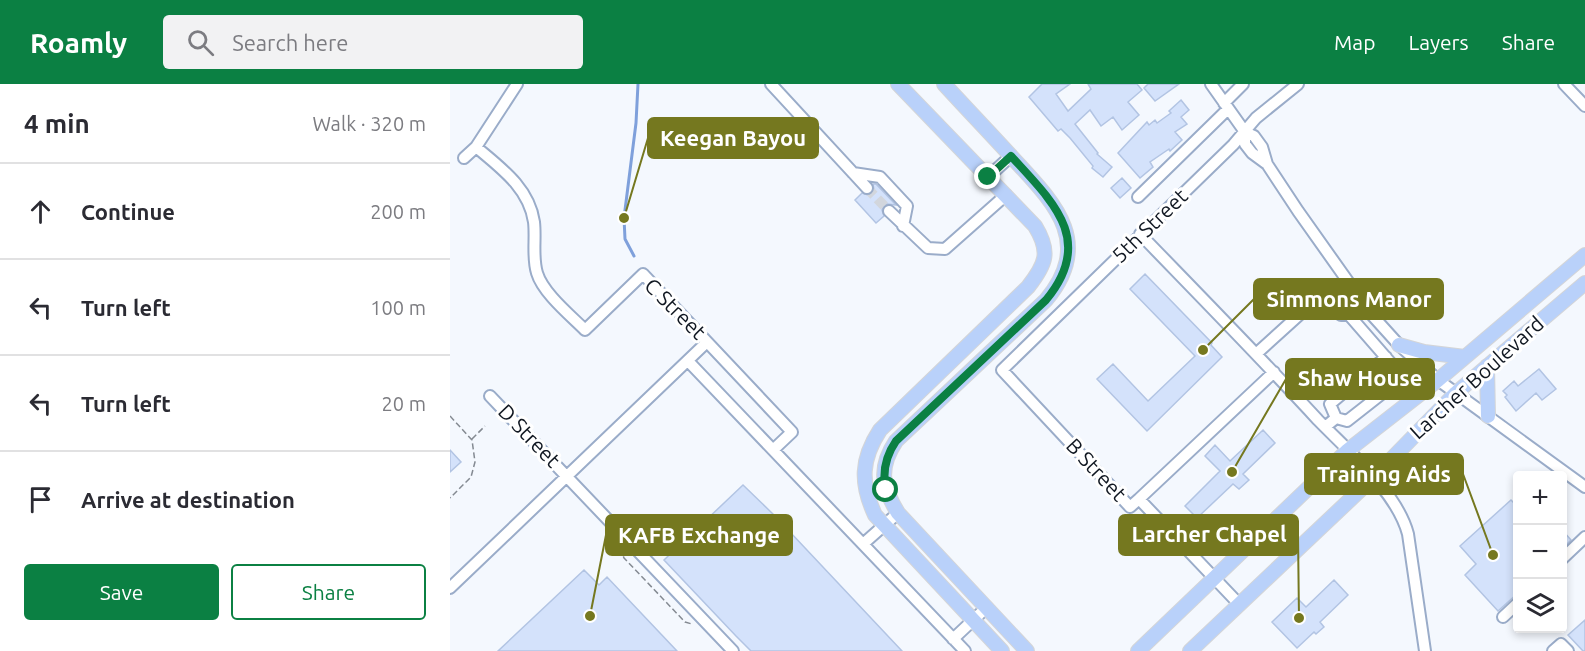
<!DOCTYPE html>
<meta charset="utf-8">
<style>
:root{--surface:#fff;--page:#f2f2f3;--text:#2b2b33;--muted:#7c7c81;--line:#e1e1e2;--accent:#0b8043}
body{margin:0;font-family:Ubuntu,sans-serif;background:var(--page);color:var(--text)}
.controls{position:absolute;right:18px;bottom:18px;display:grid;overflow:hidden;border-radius:6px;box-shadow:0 3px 9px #0003}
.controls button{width:54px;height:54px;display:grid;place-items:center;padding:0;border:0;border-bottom:2px solid var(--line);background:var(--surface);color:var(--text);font:30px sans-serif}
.stop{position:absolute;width:18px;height:18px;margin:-14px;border:4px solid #0b8043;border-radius:50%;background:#fff}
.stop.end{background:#0b8043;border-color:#fff;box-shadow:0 2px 6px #0008}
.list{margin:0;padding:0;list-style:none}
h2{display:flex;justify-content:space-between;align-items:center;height:78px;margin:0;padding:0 24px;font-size:26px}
h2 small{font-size:20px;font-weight:400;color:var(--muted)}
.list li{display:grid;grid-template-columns:39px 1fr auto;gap:18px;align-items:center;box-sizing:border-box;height:96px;padding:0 24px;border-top:2px solid var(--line)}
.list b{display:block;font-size:22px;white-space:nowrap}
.list em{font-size:20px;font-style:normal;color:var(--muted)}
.actions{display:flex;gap:12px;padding:18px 24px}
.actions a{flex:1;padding:14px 0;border:2px solid var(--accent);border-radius:6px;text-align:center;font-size:21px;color:var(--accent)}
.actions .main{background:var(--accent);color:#fff}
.icon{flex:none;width:33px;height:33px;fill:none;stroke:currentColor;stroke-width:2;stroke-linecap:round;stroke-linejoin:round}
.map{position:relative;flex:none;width:1135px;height:567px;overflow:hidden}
header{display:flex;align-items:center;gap:36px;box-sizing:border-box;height:84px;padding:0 30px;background:var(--accent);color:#fff}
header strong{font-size:28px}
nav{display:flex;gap:33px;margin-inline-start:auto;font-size:21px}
.search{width:420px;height:54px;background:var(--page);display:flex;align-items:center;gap:15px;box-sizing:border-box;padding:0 21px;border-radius:6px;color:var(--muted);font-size:22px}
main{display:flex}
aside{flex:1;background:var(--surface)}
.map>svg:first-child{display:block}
</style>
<header>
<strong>Roamly</strong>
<div class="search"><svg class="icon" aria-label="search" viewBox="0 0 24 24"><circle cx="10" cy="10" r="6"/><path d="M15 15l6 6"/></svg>Search here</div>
<nav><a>Map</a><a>Layers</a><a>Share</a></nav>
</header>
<main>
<aside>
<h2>4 min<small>Walk · 320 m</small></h2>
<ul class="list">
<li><svg class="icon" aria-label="ahead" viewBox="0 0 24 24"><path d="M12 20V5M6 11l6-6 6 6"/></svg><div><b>Continue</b></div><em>200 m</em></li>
<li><svg class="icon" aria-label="left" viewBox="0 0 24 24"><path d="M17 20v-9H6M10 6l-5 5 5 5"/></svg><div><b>Turn left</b></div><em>100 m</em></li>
<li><svg class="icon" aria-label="left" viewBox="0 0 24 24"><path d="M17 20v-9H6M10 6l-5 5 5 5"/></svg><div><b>Turn left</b></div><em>20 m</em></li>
<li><svg class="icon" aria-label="arrive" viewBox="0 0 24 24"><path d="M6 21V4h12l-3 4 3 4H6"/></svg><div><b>Arrive at destination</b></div></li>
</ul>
<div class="actions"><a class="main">Save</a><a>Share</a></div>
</aside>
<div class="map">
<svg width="1135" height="567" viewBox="0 0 1135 567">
<rect width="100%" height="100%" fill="#f4f8fe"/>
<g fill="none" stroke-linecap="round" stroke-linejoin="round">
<path stroke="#7fa0db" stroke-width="3" d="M184,172L175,155L174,134L186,39L188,0"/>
</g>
<path fill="#d4e2fb" stroke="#b2c4e3" stroke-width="1.5" d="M592,0H620L606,10L618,27L641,5L638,0H687L692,6L678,18L689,31L672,46L663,33L651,42L640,26L625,40L648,69L647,70L662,83L653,93L642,84L643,82L620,54L611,45L608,47L579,13Z
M698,0H729L705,17L694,4Z
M731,16L739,26L731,33L737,40L725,48L732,56L720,67L719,65L700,78L703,83L690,94L668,69L697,38L699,41L705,36L707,39L721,29L719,27Z
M672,94L681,104L670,114L661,104Z
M423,100H426L446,121L437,120L434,121L432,126L434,132L426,139L405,116L412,109L418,111L422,109L424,106Z
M695,190L762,259L761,261L772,273L697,347L647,295L663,280L698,317L745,272L680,205Z
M1089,285L1106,305L1092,316L1086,309L1066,327L1055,313L1057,311L1053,307L1064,297L1068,302Z
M813,346L825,359L793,390L799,396L789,405L783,400L747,434L735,422L770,387L755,372L765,361L780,377Z
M0,366L11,378L0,388Z
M293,401L324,431L452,567H301L286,552L214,476Z
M1061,416L1068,423V509L1048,527L1015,491L1026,480L1010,462Z
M1113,447L1121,456L1113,464Z
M134,486L149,501L157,493L227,567H48Z
M884,496L898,511L870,538L874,543L866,550L864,548L847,564L822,538L847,514L856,523Z
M1135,536V567H1133L1118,551Z"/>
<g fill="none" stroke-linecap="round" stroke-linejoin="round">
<path stroke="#d2d6dd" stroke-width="10" stroke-dasharray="10 5" stroke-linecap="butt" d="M417,104L439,127"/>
<g stroke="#9aacc9" stroke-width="14">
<path id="minor" d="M321,0L417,104
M761,0L795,48V60L802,69L817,80
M1114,0L1135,22
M774,19L793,0
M795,48L804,52L812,63L817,80L848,127L921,230L949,261L988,296L1135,403
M26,63C51,84 79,104 84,138C86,155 82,173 87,189C93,209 120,231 135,246L193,190L342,348L323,366
M14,74L26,63L67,0
M403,89L430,93L457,122L453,142
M538,93L561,72
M688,113L778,25
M439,127L478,164L495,165L556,111
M690,150C750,212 810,273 868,336C898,367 947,408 958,450L975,567
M806,270L870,212L891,231H899L953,293L897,337L886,334L875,343
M238,277L515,567
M40,312L283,567
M886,334L880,320L936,273
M689,415L824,288
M413,460L448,429
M1112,475L1135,453
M0,504L257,258
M789,520L689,415L680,423L552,286L783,61L806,34L848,0
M1053,533L1068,519
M503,555L536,524
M1103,567L1111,560L1118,567"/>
</g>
<g stroke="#d4d5d7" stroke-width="16">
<path id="major" d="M448,0L585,142C601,168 596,180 578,203L430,346C411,375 410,399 425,431L552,567
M494,0C516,24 538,47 560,71C601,116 646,156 596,216L446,357C428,384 432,403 448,429L577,567
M949,261L974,268L1015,273
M1037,282L1038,332
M688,567L897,367L988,296L1135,171
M740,567L923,394L1006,309L1135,199"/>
</g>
<path stroke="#848a92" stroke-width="1.5" stroke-dasharray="6 3" stroke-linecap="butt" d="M0,332L22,356L25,378L21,393L0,414
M22,355L35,342
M170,464L174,474L235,538L242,540"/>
<use href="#minor" stroke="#fff" stroke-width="10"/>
<use href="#major" stroke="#b9d1fa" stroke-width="14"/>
</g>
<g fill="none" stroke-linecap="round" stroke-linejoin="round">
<path stroke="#0b8043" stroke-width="8" d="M436,406C432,388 435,373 446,357L596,216C646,156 602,117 561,72L538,93"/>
</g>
<g text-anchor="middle" stroke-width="6" stroke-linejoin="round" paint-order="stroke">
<g font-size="21" fill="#101721" stroke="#fff">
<text transform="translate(700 142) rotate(-44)" y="7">5th Street</text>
<text transform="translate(225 225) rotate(45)" y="7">C Street</text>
<text transform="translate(1027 294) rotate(-42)" y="7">Larcher Boulevard</text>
<text transform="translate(79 352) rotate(46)" y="7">D Street</text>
<text transform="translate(646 386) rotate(47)" y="7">B Street</text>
</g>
</g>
<path fill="none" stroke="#75781f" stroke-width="2" d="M174 134L198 54M753 266L804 215M782 388L836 295M1043 471L1013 390M849 534L848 451M140 532L156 451"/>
<g fill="#75781f" stroke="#fff" stroke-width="2">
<circle cx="174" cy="134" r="6"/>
<circle cx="753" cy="266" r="6"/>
<circle cx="782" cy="388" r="6"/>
<circle cx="1043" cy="471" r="6"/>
<circle cx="849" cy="534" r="6"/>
<circle cx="140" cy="532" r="6"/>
</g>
<g fill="#75781f" stroke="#75781f" stroke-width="2">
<rect x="198" y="34" width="170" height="40" rx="6"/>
<rect x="804" y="195" width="189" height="40" rx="6"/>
<rect x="836" y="275" width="148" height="40" rx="6"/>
<rect x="855" y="370" width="158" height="40" rx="6"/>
<rect x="669" y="431" width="179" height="40" rx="6"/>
<rect x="156" y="431" width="186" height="40" rx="6"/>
</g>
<g font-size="22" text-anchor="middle" font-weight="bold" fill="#fff">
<text x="283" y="62">Keegan Bayou</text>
<text x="899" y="223">Simmons Manor</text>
<text x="910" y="302">Shaw House</text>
<text x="934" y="398">Training Aids</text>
<text x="759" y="458">Larcher Chapel</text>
<text x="249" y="459">KAFB Exchange</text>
</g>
</svg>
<div class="controls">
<button>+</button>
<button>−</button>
<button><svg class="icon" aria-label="layers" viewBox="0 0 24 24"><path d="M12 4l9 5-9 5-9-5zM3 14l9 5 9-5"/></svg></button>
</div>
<div class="stop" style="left:436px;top:406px"></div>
<div class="stop end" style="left:538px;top:93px"></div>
</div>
</main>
